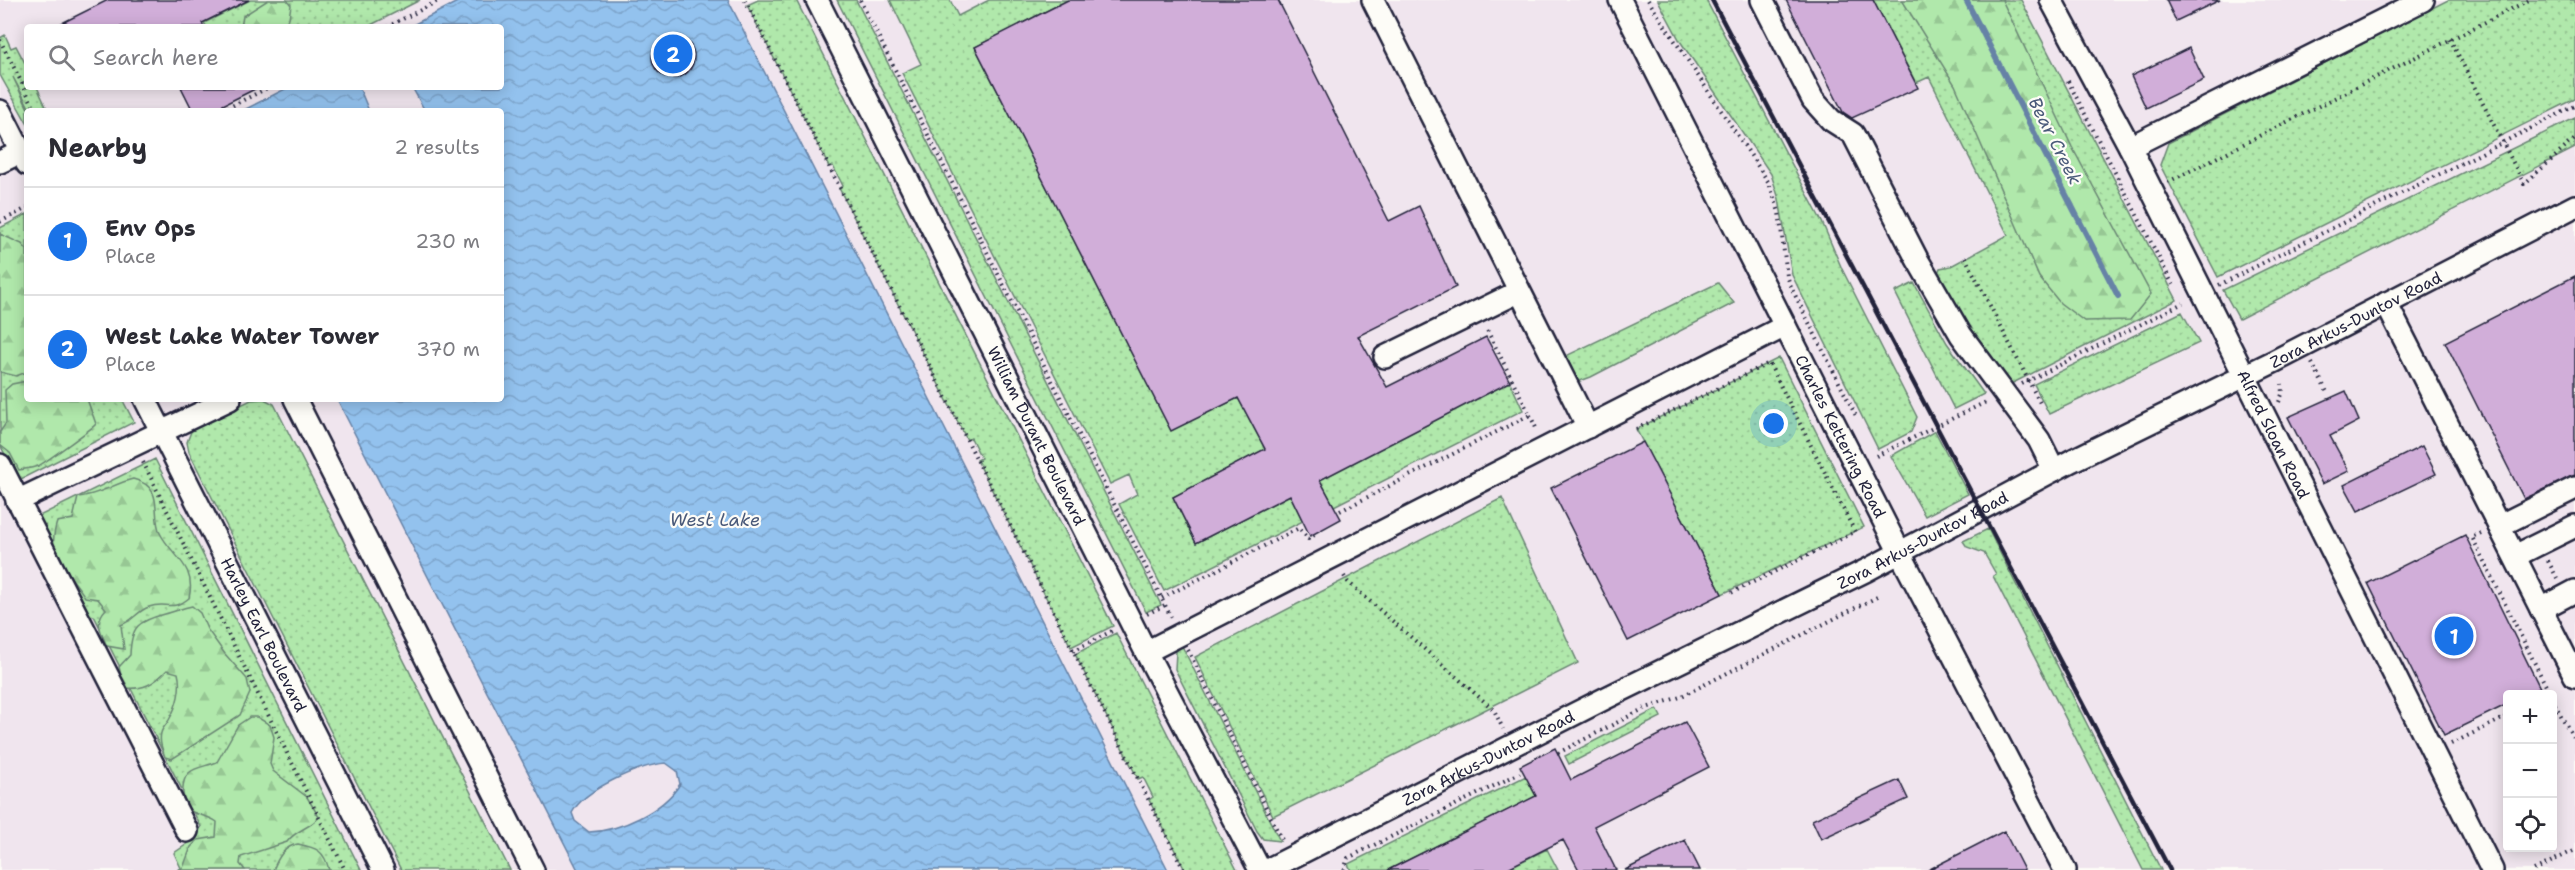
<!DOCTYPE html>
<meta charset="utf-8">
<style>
:root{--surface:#fff;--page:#f7f7f7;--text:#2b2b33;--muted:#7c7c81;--line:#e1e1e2;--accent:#1a73e8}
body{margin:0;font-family:"Shantell Sans",sans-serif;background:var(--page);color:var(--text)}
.controls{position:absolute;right:18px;bottom:18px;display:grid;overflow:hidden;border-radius:6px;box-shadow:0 3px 15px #0003}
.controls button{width:54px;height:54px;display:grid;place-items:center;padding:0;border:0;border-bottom:2px solid var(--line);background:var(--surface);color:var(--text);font:30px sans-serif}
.you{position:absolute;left:1774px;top:424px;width:21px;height:21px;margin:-15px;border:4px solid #fff;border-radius:50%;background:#1a73e8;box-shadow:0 0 0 9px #1a73e833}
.badge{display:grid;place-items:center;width:39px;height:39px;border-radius:50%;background:var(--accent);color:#fff;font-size:20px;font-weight:700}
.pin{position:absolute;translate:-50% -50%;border:3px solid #fff;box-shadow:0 2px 6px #0006}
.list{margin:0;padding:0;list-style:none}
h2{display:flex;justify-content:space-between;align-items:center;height:78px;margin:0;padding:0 24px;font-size:26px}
h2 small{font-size:20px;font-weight:400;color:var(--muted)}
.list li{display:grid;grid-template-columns:39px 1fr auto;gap:18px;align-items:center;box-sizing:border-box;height:108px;padding:0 24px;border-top:2px solid var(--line)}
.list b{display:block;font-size:22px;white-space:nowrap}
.list p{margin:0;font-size:20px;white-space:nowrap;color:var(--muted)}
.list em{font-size:20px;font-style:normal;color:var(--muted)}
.icon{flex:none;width:33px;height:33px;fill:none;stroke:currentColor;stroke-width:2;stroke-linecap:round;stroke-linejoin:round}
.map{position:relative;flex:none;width:2575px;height:870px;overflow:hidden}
.search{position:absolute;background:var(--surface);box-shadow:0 3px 15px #0003;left:24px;top:24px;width:480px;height:66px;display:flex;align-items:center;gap:15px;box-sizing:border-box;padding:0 21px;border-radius:6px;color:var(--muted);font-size:22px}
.panel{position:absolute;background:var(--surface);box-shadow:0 3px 15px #0003;left:24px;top:108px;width:480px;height:294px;border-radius:6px}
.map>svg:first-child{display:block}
</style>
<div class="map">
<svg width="2575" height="870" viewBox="0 0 2575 870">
<defs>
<pattern id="grass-dots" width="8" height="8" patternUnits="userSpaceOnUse" patternTransform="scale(1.5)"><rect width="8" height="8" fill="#b0e8ab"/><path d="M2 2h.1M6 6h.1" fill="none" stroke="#97c794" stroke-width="1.8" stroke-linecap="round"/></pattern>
<pattern id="forest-firs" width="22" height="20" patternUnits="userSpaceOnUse" patternTransform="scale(1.5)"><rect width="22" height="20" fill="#b0e8ab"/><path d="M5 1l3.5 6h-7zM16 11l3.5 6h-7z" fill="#97c794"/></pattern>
<pattern id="water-waves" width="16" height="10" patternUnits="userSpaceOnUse" patternTransform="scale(1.5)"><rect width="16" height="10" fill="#93c2ee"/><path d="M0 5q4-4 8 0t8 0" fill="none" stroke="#7ea6cd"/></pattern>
</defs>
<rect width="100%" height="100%" fill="#fdfcf7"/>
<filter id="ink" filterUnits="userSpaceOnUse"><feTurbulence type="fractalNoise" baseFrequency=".0167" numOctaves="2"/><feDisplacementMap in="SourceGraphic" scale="12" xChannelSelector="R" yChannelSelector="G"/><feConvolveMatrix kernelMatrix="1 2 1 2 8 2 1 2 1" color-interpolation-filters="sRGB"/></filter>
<g filter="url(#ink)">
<path fill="#f0e5ee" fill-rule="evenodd" d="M0,0H2575V870H0ZM27,27H501V87H27ZM27,111H501V399H27ZM2508,694H2552V848H2508Z"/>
<path fill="url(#grass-dots)" stroke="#698573" stroke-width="1.5" d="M250,0H420L367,27H207L204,23Z
M758,0H796L1113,626L1071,647L977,460L981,458L971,438L967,440L839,188L843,186L833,166L829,167L747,5Z
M837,0H856L1161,605L1146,612Z
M890,0H950L958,16L989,0H1068L975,47L1171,430L1238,398L1265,449L1173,497L1196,543L1290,495L1303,521L1164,591L1119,504L1137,494L1129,475L1110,484L902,73L921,64Z
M1658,0H1706L1822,222L1842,269L1917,417L1911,432L1878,449L1792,275L1779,199L1771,174L1680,41Z
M1873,0H2021L2177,300L2009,385L1968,328L1938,273L1940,268L1951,266L2008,235L1929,77L1916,83Z
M2448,0H2575V99L2218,277L2160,165L2168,143Z
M5,35L11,48L16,46L27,67V87H37L48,111H31L13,77L29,111H27V123L0,75V38Z
M2575,118V148L2239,319L2223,290Z
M27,214V399H122L134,422L19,480L0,445V228Z
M1718,283L1734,303L1591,377L1572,384L1562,361L1568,355Z
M1914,283L1947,343L1984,394L1954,409L1895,292Z
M2182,312L2199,343L2049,414L2034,384Z
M1779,358L1864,527L1722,594L1636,429Z
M1510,382L1523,410L1334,506L1320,480Z
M264,399L274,404L510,870H401L189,452L187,442L192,429L251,400Z
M1935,431L1968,494L1925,516L1891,456Z
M155,459L361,870H178L181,868L174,853L196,838L201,827L94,616L71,611L29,521Z
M1502,498L1578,663L1273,816L1195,657Z
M1988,529L2161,870H2143L1993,576L1996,574L1984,553L1967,547L1963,541Z
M1116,633L1237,870H1185L1149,800L1153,797L1143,777L1138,779L1075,654Z
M1181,644L1280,841L1263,839L1257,831L1175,669L1176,652Z
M1657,709L1661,717L1569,764L1565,756Z
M1526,776L1536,796L1388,870H1351L1348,864Z
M1547,849L1558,870H1504Z"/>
<path fill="url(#forest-firs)" stroke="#698573" stroke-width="1.5" d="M268,0H287L291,5L289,18L284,27H241L243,16Z
M1902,0H2002L2072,147L2151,294L2130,320L2084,321L2060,303L2039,277L1955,85Z
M0,234L22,244L27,250V372L16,376L0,372Z
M27,381V399H87L96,424C94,427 43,464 38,466C33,468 25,469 19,470L10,453L0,445V432L6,423L5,390L12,384Z
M133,479C166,487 151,514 160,533C171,556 197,565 189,598C172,612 166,601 149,607C137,611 133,621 121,625L124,649L107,646C101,633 94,621 106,609L98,599L85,597C67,568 45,559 57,522L73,519L78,497C100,495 113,484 133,479Z
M192,606L200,613L207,629L225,654L247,679L250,693L240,715L172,759L165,757C162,749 159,741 161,733C162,728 167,724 169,720C177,706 182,688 178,673L167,670C154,684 143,690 124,688L119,667L130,655C131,626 138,621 165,614C174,612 182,608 192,606Z
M250,717H257L270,725L274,737L270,764L273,771L307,797L319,817C311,828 295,830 287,842L241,857L240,864L245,870H178L183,868L191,847L198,840L216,837L217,822C209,816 199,816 191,811C186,808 184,799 183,794C181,766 200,769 217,762L238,725Z
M298,844C317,848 324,850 329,870H273C278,858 284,846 298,844Z"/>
<path fill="url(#water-waves)" stroke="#6682a6" stroke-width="1.5" fill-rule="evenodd" d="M461,0H728L1168,870H578L337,399H501V111H425L412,87H501V27H409ZM666,763L677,771L680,784C663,811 620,831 589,832L575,821L572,813C584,789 640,765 666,763Z
M289,87H359L369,111H242Z"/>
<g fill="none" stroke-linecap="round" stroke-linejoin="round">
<path stroke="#6682a6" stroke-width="6" d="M1966,0L2118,296"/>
</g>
<path fill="#d1aed9" stroke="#22223b" stroke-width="1.5" d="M108,0H249L202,23L204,27H54Z
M1068,0H1278L1389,221L1419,206L1456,287L1358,336L1387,387L1486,337L1510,382L1320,480L1341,519L1310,536L1290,495L1196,543L1173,497L1265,449L1238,398L1171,431L975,47Z
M1786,0H1873L1918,88L1852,118L1843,112Z
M2166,0H2220L2176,21Z
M652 57a21 21 0 1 1 42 0a21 21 0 1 1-42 0Z
M2189,48L2204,80L2146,108L2131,76Z
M181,87H259L211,111H193Z
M2575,276V475L2524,499L2445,342Z
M2346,391L2359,421L2330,436L2349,471L2322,484L2288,417Z
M1643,442L1722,594L1628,641L1551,488Z
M2422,446L2436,474L2358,511L2344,485Z
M2465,535L2540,688L2528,694H2508V704L2444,735L2368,583Z
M1685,722L1709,767L1594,826L1616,870H1579L1563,840L1504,870H1388L1536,796L1520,766L1555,748L1571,780Z
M1899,780L1908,799L1821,839L1812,820Z
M2004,831L2024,870H1928Z
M1685,840L1700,870H1625Z"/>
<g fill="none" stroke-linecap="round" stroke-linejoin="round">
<g stroke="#22223b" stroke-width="26">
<g id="minor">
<path id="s1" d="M817,0L1146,652L1260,870"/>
<path d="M1373,0L1588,427"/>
<path id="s2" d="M1620,0L1900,553L2065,870"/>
<path d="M1762,0L1813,100L1831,120L1853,134L1917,259L1961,335L2039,440L2054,470"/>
<path id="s3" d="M2051,0L2130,147L2492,870"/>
<path d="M0,111L27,164"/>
<path d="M2130,147L2423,0"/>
<path d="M0,162L21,152"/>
<path d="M2386,303L2575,676"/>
<path d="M1385,357L1518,292"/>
<path id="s4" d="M145,399L383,870"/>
<path d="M295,399L533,870"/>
<path d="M0,465L187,831"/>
<path d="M17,501L230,399"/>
<path d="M2499,526L2575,488"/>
<path d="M2515,556L2575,526"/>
<path d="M2541,609L2575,591"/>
<path d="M1146,652L1785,326"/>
<path id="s5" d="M1267,870L1604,699L1867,570L2071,461L2275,361L2575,206"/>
</g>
</g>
<path stroke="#22223b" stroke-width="4" stroke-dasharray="1.5 4.5" stroke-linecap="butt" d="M745,0L1184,870
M860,0L1171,617
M1648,0L1769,183L1779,212L1787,276L1792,289L1856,416
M387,27L440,0
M2450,39L2524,184L2575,139
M0,40L36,111
M2068,81L2173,285
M222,111L269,87
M2168,182L2529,0
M0,222L27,208
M1965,257L2041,405
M2219,285L2575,106
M2312,363L2328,394
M2022,384L2183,303
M2279,402L2283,392L2282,384
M1530,415L1537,430
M1636,429L1769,363L1855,532L1731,593
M1876,456L1986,402
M143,462L345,870
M1340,511L1530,415L1487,330
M2481,533L2472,537L2550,694
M2548,561L2557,578
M1344,576L1348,582L1494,710L1503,729
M1162,598L1299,528L1308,539L1316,534
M1147,614L1165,605
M1188,650L1282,840
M1073,651L1114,630
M2552,699L2575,741
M2451,744L2508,716
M1558,753L1643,709L1680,697L1879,596
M1344,870L1348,858L1520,773
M2534,870L2575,850"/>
<use href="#minor" stroke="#fdfcf7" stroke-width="21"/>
<path stroke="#22223b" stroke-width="4.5" d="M1712,0L2170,870"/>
</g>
</g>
<g text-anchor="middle" stroke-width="4.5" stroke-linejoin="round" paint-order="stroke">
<g font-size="16" fill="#22223b" stroke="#fdfcf7">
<text dy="6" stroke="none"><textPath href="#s5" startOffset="1220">Zora Arkus-Duntov Road</textPath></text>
<text dy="6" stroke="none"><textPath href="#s3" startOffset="488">Alfred Sloan Road</textPath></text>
<text dy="6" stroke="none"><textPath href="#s1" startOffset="488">William Durant Boulevard</textPath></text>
<text dy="6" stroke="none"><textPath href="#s2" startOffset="489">Charles Kettering Road</textPath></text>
<text dy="6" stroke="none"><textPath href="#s5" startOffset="734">Zora Arkus-Duntov Road</textPath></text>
<text dy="6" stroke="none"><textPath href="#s4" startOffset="264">Harley Earl Boulevard</textPath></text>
<text dy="6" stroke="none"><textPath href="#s5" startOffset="248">Zora Arkus-Duntov Road</textPath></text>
</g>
<g font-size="18" font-style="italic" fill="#4a5a7a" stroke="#fdfcf7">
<text transform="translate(2055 141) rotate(63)" y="6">Bear Creek</text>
<text x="715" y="526">West Lake</text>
</g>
</g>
</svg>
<div class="controls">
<button>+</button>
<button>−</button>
<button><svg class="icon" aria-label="locate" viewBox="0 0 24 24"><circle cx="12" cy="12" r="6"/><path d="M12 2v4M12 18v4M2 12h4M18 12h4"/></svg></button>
</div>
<div class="you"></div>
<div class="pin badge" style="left:2454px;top:636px">1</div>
<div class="pin badge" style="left:673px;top:54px">2</div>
<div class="search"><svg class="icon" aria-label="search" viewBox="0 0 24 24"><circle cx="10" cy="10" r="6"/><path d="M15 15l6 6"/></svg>Search here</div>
<section class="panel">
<h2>Nearby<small>2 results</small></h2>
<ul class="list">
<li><span class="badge">1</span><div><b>Env Ops</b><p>Place</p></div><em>230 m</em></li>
<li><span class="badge">2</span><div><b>West Lake Water Tower</b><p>Place</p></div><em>370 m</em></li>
</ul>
</section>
</div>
